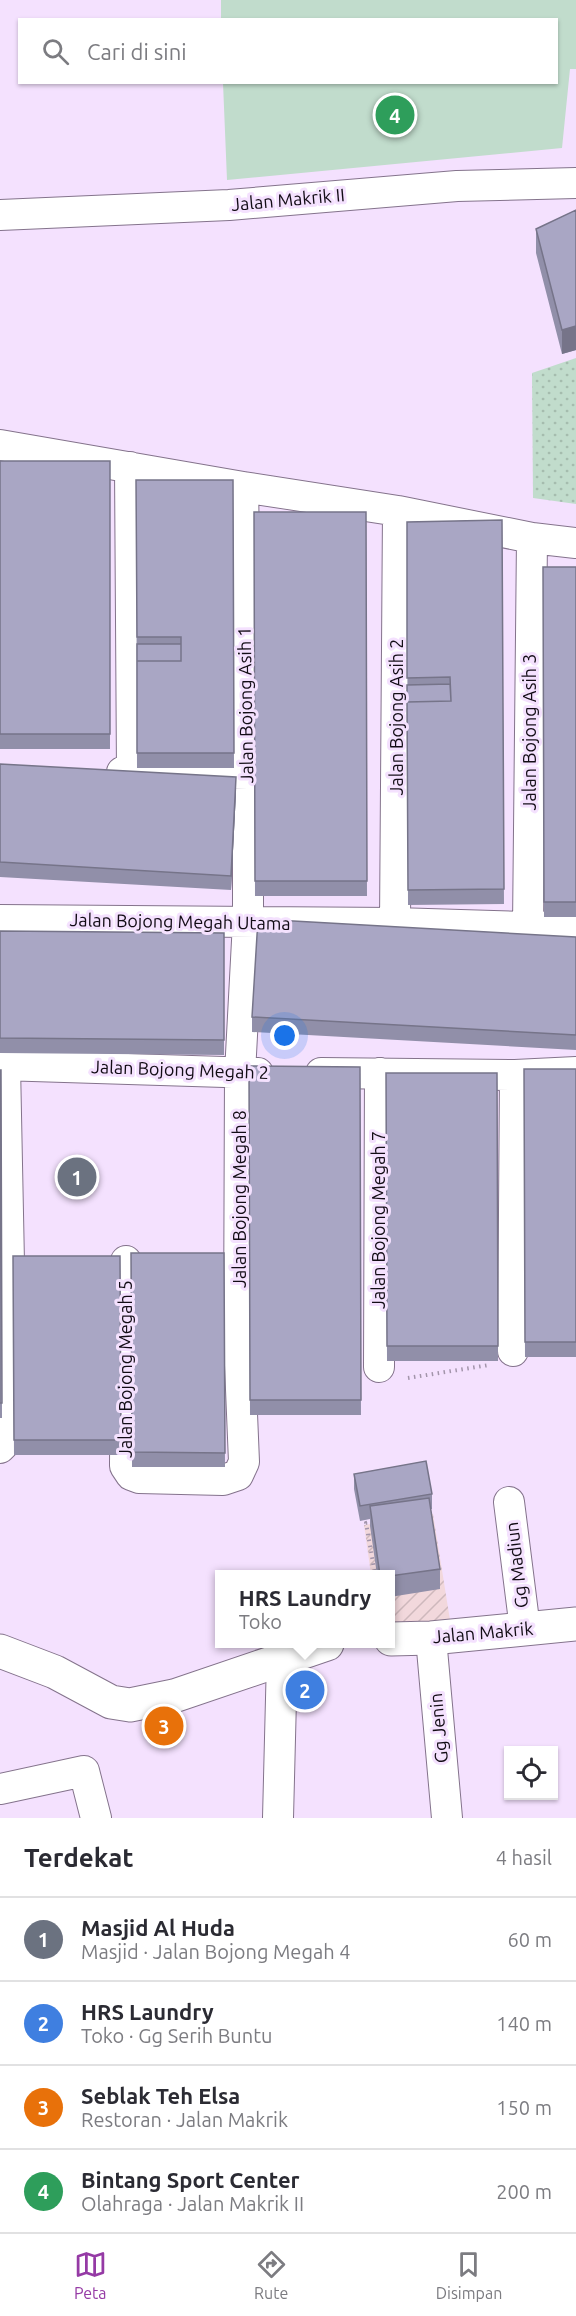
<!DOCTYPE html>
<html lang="id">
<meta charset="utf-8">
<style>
:root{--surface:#fff;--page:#f7f7f7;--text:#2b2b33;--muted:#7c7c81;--line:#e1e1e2;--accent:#953aa5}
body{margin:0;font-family:Ubuntu,sans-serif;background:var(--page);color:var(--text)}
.controls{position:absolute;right:18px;bottom:18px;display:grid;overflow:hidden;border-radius:0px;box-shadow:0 2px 4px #0004}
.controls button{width:54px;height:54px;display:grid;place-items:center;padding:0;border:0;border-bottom:2px solid var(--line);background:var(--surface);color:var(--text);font:30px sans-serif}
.you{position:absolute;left:285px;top:1036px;width:21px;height:21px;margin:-15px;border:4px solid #fff;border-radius:50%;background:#1a73e8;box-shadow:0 0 0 9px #1a73e833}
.badge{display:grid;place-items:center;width:39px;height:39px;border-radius:50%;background:var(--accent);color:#fff;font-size:20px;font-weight:700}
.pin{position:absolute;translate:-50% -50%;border:3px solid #fff;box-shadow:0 2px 6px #0006}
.popup{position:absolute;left:215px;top:1570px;width:180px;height:78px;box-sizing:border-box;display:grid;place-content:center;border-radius:0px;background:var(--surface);filter:drop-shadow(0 2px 4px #0005);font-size:20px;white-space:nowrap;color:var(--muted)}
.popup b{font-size:22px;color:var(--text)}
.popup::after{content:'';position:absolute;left:50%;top:100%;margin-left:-12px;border:12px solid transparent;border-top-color:var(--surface)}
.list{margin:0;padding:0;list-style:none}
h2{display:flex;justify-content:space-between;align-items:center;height:78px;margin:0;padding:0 24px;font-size:26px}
h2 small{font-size:20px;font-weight:400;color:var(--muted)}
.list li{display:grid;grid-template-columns:39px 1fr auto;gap:18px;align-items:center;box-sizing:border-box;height:84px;padding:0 24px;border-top:2px solid var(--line)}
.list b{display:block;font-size:22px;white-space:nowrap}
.list p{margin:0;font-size:20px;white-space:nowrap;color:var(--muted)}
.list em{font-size:20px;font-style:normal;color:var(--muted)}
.icon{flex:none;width:33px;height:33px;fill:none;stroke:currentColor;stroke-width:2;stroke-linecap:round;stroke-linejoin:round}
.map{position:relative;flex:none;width:576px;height:1818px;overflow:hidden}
.search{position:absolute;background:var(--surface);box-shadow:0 2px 4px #0004;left:18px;right:18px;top:18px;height:66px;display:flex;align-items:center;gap:15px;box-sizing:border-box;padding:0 21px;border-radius:0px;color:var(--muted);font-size:22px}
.sheet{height:414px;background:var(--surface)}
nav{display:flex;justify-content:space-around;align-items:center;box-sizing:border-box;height:84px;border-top:2px solid var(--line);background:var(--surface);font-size:16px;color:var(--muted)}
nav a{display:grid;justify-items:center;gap:3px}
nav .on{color:var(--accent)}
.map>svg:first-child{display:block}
</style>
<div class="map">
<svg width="576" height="1818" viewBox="0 0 576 1818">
<defs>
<pattern id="industrial-furrows" width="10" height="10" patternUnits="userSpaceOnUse" patternTransform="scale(1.5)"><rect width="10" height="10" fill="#f2d8dc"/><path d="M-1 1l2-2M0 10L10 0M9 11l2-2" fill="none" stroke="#ceb8bc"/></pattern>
<pattern id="park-dots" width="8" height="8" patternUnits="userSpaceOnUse" patternTransform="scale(1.5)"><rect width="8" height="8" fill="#c1dccc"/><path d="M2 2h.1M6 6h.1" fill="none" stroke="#a5bcae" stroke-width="1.8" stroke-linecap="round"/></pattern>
</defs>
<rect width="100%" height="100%" fill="#f4e1fe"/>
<path fill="url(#industrial-furrows)" d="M433,1514L450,1620L391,1627V1574H371L364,1525Z"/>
<path fill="#c1dccc" d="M221,0H576V69H570L562,148L227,180L223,83L556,82V20L221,19Z"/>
<path fill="url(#park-dots)" d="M576,358V504L533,498L532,373Z"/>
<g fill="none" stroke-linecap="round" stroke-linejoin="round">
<g stroke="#84738c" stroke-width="32">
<path id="street" d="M0,215L229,205L457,186L576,183
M0,445L243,487L398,511L532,538L576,543
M130,467L132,772
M122,772L248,774
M0,920L395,923L528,927L576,926
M395,923L398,511
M528,927L532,538
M0,1065L258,1073
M321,1073L515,1075L576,1072
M126,1261L125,1466L131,1475L139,1478L223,1480L238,1475L244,1462L239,1341L240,1073L248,922V774L243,487
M513,1351L515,1075
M379,1367L380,1073
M0,1448L6,1442L9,1263L5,1065
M509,1502L525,1629
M431,1638L447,1818
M0,1789L84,1771L96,1818
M278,1818L282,1659"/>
</g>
<g stroke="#84738c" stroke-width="35">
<path id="secondary" d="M391,1639L431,1638L576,1624
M0,1651L55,1672L111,1702L130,1705L174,1696L327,1644"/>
</g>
<path stroke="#a395ab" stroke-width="4" stroke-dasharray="1.5 4.5" stroke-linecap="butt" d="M408,1378L489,1365
M373,1522L366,1523L375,1574"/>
<use href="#street" stroke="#fff" stroke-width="30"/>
<use href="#secondary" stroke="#fff" stroke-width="33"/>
</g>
<path fill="#918fa9" d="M576,210V350L562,354L536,253V229Z
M0,461H110V749H0Z
M136,480H233L234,768H137Z
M254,512H366L367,896H255Z
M502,520L504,904L408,905L407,522Z
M543,567H576V917H544Z
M0,764L236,792L231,890L0,877Z
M0,931L224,933V1055L0,1053Z
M576,937V1050L252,1032V1017Z
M249,1066L360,1067L361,1415H250Z
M524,1069H576V1357H525Z
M0,1070H1L2,1418H0Z
M386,1073H497L498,1361H387Z
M131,1253H224L225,1467H132Z
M13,1256H120L121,1455H14Z
M354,1474L432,1494V1509H430L440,1569V1589L390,1597V1575H377L370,1526V1519L360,1521L354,1489Z"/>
<path fill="#767489" d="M576,326V350L562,354V330Z
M236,777V792L231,890V876Z"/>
<path fill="#a9a6c4" stroke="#767489" stroke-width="1.5" d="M576,210V326L562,330L536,229Z
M0,461H110V734H0Z
M136,480H233L234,753H137V661H181V637H137Z
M254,512H366L367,881H255Z
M502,520L504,889L408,890L407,702L451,701L450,677L407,678V522Z
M543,567H576V902H544Z
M137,644H181V661H137Z
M450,684L451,701L407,702V685Z
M0,764L236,777L231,876L0,862Z
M258,919L576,937V1035L252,1017Z
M0,931L224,933V1040L0,1038Z
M249,1066L360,1067L361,1400H250Z
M524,1069H576V1342H525Z
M0,1070H1L2,1403H0Z
M386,1073H497L498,1346H387Z
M131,1253H224L225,1453L132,1452Z
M13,1256H120L121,1440H14Z
M426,1461L432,1494L360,1506L354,1474Z
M429,1498L440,1569L390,1576V1575H380L370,1506Z"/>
<g text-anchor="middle" stroke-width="6" stroke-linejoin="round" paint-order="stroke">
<g font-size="18" fill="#120c15" stroke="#f4e1fe">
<text transform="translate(288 200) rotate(-5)" y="6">Jalan Makrik II</text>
<text transform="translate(246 705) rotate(-91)" y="6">Jalan Bojong Asih 1</text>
<text transform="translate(397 717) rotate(-90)" y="6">Jalan Bojong Asih 2</text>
<text transform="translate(530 732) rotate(-90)" y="6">Jalan Bojong Asih 3</text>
<text transform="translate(180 922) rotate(1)" y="6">Jalan Bojong Megah Utama</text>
<text transform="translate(180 1070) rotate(2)" y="6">Jalan Bojong Megah 2</text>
<text transform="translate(240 1199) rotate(-90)" y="6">Jalan Bojong Megah 8</text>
<text transform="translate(379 1220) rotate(-90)" y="6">Jalan Bojong Megah 7</text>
<text transform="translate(126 1369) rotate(-90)" y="6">Jalan Bojong Megah 5</text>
<text transform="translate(517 1565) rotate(-97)" y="6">Gg Madiun</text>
<text transform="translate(483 1633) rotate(-5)" y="6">Jalan Makrik</text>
<text transform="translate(439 1728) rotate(-95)" y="6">Gg Jenin</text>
</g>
</g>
</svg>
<div class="controls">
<button><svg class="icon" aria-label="locate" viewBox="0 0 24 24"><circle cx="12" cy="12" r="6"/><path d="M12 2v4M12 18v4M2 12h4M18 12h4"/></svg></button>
</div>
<div class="you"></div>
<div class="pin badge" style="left:77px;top:1177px;background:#6b7280">1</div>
<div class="pin badge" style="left:305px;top:1690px;background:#3f7fe0">2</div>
<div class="popup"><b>HRS Laundry</b>Toko</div>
<div class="pin badge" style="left:164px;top:1726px;background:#e8710a">3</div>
<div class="pin badge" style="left:395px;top:115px;background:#2e9e5b">4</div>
<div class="search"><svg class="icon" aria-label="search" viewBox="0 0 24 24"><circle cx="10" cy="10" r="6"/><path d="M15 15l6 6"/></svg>Cari di sini</div>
</div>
<section class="sheet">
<h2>Terdekat<small>4 hasil</small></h2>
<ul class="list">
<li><span class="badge" style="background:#6b7280">1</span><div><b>Masjid Al Huda</b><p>Masjid · Jalan Bojong Megah 4</p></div><em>60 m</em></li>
<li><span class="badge" style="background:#3f7fe0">2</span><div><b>HRS Laundry</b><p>Toko · Gg Serih Buntu</p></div><em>140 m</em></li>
<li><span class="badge" style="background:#e8710a">3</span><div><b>Seblak Teh Elsa</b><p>Restoran · Jalan Makrik</p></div><em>150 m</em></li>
<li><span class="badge" style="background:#2e9e5b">4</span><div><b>Bintang Sport Center</b><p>Olahraga · Jalan Makrik II</p></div><em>200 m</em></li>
</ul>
</section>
<nav>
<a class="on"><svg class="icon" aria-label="map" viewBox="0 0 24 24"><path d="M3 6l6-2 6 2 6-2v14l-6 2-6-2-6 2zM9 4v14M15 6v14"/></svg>Peta</a>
<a><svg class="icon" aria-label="directions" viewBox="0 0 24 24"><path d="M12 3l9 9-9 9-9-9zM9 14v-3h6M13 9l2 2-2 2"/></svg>Rute</a>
<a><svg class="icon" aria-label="saved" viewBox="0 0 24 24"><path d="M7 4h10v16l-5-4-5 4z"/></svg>Disimpan</a>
</nav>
